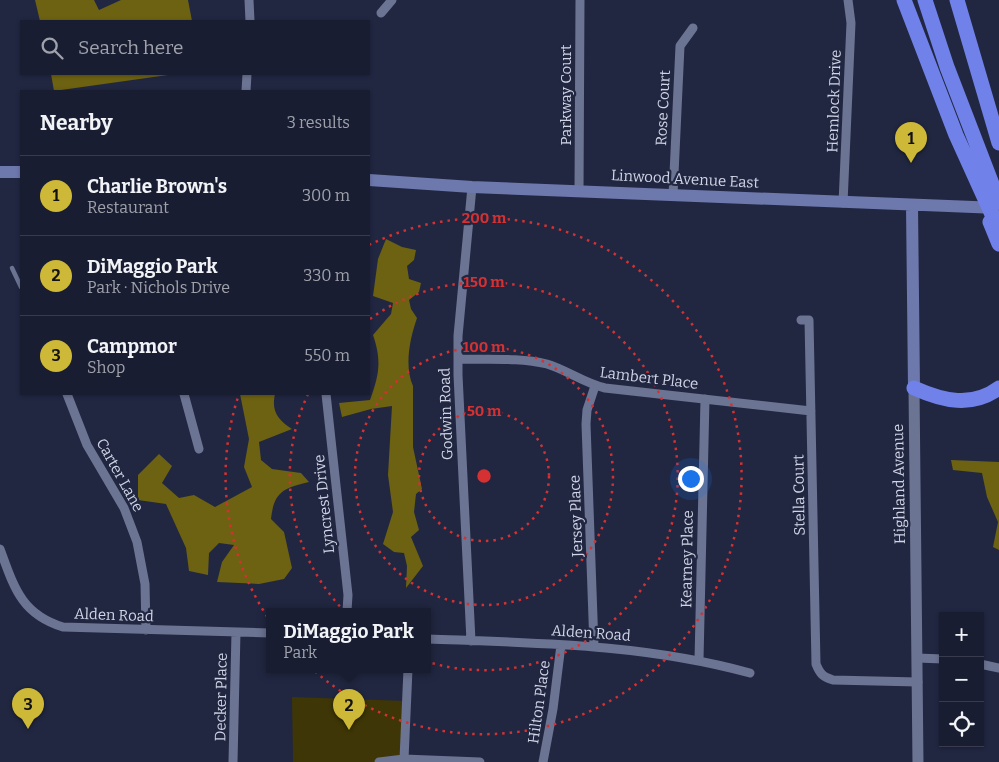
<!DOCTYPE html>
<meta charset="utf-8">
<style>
:root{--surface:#191d31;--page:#262a3d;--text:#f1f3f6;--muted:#9fa2ab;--line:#373b4d;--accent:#ceb838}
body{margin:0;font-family:Bitter,serif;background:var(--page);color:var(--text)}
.controls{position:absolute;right:15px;bottom:15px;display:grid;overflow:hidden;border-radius:0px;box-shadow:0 1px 4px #0004}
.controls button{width:45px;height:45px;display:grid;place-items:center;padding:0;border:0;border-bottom:1px solid var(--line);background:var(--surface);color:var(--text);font:25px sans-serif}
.you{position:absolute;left:690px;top:478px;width:18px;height:18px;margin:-12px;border:4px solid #fff;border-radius:50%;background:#1a73e8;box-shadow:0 0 0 8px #1a73e833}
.badge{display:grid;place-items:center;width:32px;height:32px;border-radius:50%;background:var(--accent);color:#111;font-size:16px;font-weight:700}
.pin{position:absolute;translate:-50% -41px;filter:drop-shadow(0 1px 2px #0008)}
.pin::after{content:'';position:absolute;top:26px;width:18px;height:15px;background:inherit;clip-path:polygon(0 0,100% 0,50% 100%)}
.popup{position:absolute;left:266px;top:608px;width:165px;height:65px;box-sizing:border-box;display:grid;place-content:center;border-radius:0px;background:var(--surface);filter:drop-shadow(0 1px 4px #0005);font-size:16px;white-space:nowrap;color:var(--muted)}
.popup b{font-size:19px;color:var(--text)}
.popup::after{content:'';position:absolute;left:50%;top:100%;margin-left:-10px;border:10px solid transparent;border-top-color:var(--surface)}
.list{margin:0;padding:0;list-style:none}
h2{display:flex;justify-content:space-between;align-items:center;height:65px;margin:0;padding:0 20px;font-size:21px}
h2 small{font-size:16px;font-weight:400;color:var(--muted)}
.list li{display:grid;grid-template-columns:32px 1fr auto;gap:15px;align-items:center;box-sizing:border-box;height:80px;padding:0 20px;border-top:1px solid var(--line)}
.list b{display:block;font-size:19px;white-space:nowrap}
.list p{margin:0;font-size:16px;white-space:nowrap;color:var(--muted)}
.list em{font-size:16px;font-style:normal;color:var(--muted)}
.icon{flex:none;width:28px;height:28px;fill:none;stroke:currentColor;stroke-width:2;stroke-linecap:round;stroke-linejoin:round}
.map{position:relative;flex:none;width:999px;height:762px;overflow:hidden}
.search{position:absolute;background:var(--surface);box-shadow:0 1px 4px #0004;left:20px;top:20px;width:350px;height:55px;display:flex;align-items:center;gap:12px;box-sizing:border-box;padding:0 18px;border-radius:0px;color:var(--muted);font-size:19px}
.panel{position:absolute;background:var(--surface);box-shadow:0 1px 4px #0004;left:20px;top:90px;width:350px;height:305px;border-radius:0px}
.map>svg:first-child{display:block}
</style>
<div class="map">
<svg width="999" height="762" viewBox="0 0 999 762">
<rect width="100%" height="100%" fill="#212741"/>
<path fill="#3e3606" d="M292,697L406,701L404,759L379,762H293Z"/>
<path fill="#6d6112" d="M35,0H94L99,10L121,0H188L192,21H40Z
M51,74H175L54,91Z
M386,239L402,247L416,250L414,260L407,266L409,279L421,283L419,292L409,300L411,309L417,318C410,338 404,366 413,386V447L422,489L416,494L414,512L419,530L411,537L423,566L406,588L407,566L404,553L394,552L383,544L393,512L388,475L392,406L371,409L342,417L339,403L370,400C379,375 382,361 373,335L391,314L393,303L373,296L378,259Z
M240,394H275C271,411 278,420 292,429L259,442L261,460L272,469L301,473L309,482C283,488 274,492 271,519L284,532L292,568L284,579L259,584L217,582L222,562L234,545L219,543L209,553L208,575L189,571L186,548L166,504L138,500V475L159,454L172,466L162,483L179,498L194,495L215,507L252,487L244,467L249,439Z
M951,460L999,462V550L993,547L998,522L987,497L982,473L953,470Z"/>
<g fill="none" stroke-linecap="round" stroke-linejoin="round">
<path stroke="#6c7493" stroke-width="4.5" d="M12,268L21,287"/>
<path stroke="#6c7493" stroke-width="9" d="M249,0L250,21
M381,13L392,0
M246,91L247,74
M579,191L580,0
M673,195L680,46L693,28
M843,203L851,23L848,0
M801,320H809L816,664C820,674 823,677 833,680L918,682
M458,359C487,360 518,357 547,364C567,370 584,383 605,388L811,411
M67,394L87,445L124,508L137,542L145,584L146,630
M184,394L199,449
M326,394L348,595L347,611
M0,549C14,587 21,614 63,627L270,633
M428,639C537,643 645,644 750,673
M471,641L458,375V336L472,187
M594,646L586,424L587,410L595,386
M917,658L943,659
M699,660L705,399
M980,664L999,668
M404,759L408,669
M233,762L236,632
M379,762L404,759L480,762
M543,762L553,709L561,645"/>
<path stroke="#6c7493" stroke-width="11" d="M914,388L918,762"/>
<path stroke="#6d78ad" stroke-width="12" d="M0,172H21
M369,180L472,187L998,208
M912,205L914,388"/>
<path stroke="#7082e9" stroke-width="15" d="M904,0L956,135L999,230
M925,0L947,67L999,202
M957,0L999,143
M990,222L999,244
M914,388C943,401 972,408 999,388"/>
</g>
<g fill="none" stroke="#d63132" stroke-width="2.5" stroke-dasharray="2.5 5">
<circle cx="484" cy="476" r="65"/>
<circle cx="484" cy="476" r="129"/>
<path d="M370 319A194 194 0 1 1 308 394"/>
<path d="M369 245A258 258 0 1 1 239 394"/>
</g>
<g text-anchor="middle" stroke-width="4.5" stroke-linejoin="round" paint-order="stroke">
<g font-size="15" fill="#d0d4e6" stroke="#212741">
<text transform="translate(566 95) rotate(-90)" y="5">Parkway Court</text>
<text transform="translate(834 101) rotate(-88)" y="5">Hemlock Drive</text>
<text transform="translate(663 108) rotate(-87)" y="5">Rose Court</text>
<text transform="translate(685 179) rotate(3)" y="5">Linwood Avenue East</text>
<text transform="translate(649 378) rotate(7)" y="5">Lambert Place</text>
<text transform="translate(446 414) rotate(-92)" y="5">Godwin Road</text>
<text transform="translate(120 475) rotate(61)" y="5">Carter Lane</text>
<text transform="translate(899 484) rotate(-91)" y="5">Highland Avenue</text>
<text transform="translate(799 495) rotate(-91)" y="5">Stella Court</text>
<text transform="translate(324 504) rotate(-96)" y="5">Lyncrest Drive</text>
<text transform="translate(576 516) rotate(-92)" y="5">Jersey Place</text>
<text transform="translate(687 559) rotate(-89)" y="5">Kearney Place</text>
<text transform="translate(114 615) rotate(2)" y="5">Alden Road</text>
<text transform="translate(591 633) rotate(4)" y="5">Alden Road</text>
<text transform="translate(221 697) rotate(-89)" y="5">Decker Place</text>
<text transform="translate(539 702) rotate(-82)" y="5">Hilton Place</text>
</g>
</g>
<circle cx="484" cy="476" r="8" fill="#d63132" stroke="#212741" stroke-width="2.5"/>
<g font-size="15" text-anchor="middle" font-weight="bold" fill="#d63132" stroke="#212741" stroke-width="4.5" stroke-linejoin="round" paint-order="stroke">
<text x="484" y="223">200 m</text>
<text x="484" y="287">150 m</text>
<text x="484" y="352">100 m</text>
<text x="484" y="416">50 m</text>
</g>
</svg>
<div class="controls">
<button>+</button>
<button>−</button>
<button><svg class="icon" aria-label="locate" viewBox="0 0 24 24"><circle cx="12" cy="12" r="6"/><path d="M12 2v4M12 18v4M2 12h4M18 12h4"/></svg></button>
</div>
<div class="you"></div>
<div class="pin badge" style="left:911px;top:163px">1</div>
<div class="pin badge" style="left:349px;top:730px">2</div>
<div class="popup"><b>DiMaggio Park</b>Park</div>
<div class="pin badge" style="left:28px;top:729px">3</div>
<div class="search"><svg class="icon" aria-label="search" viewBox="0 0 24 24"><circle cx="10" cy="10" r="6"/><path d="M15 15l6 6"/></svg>Search here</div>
<section class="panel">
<h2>Nearby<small>3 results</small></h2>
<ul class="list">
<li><span class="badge">1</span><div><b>Charlie Brown's</b><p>Restaurant</p></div><em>300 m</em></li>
<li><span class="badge">2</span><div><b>DiMaggio Park</b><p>Park · Nichols Drive</p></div><em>330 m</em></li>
<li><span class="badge">3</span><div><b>Campmor</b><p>Shop</p></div><em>550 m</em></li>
</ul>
</section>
</div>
